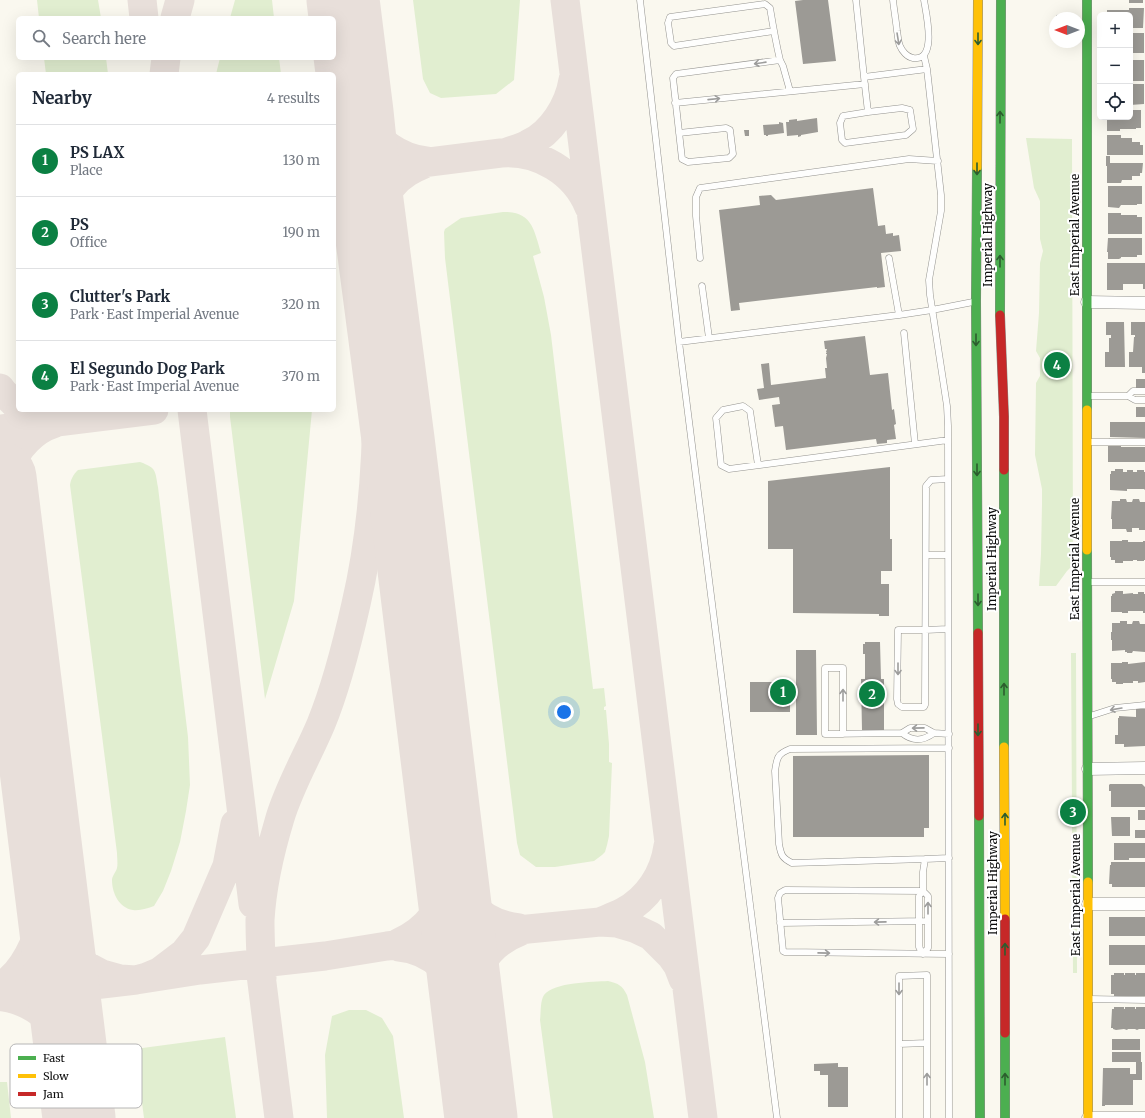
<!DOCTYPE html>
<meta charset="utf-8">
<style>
:root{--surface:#fff;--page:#f6f6f7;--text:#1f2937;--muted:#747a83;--line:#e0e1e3;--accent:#0b8043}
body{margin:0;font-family:Merriweather,serif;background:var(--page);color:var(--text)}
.controls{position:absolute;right:12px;top:12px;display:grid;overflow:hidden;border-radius:6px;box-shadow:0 4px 16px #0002}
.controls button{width:36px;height:36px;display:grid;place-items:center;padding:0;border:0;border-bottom:1px solid var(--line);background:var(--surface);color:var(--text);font:20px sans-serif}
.compass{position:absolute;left:1049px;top:12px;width:36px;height:36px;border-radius:50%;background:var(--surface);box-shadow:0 4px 16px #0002;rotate:270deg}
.you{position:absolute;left:564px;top:712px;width:14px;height:14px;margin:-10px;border:3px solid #fff;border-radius:50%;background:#1a73e8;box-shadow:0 0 0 6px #1a73e833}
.badge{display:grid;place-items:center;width:26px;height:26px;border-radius:50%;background:var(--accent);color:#fff;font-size:13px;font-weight:700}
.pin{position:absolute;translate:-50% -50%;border:2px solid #fff;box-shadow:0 1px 4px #0006}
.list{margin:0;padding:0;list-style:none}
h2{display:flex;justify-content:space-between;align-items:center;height:52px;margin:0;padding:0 16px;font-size:17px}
h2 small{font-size:13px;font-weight:400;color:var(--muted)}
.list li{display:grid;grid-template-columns:26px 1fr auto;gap:12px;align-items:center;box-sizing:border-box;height:72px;padding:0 16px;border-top:1px solid var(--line)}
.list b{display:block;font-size:15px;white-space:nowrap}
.list p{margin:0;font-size:13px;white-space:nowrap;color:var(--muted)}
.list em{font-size:13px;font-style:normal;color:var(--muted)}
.icon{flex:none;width:22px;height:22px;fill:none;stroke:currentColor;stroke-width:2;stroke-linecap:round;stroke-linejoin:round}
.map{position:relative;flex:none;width:1145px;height:1118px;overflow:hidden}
.search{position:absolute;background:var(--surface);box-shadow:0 4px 16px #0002;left:16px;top:16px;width:320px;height:44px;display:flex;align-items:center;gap:10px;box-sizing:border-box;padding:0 14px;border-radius:6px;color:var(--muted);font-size:15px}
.panel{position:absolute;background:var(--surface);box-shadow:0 4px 16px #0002;left:16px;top:72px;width:320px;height:340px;border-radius:6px}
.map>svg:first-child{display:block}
</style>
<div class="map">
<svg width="1145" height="1118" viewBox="0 0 1145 1118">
<rect width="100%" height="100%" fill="#faf8ef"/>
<path fill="#e1eed0" d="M37,0H98L101,18H39Z
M235,0H272L274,18H230Z
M413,0H520L514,80L496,94L441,98L430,93L423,79Z
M44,58H106L108,74H46Z
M220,58H279L281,74H216Z
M1026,138L1072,139L1073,565L1067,571L1056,586H1039L1041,554L1042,504V489L1035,455L1036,383L1040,376V358L1036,351L1039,313L1040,263L1043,251L1040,239V201L1034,188Z
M503,212C532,211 534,230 541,253L533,256L544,297L551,335L593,689L604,688L606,706L604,707V710H606L609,744V762L612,763L609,836L607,845L605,852L602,855L594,861L555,867H536L520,855L517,843L445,258L444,232L445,229L461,218Z
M230,410H312L294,601L265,699L230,417Z
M140,462C157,468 155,471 158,487L188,737L190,785L186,811L180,842L171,871L163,891L154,906C148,908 140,911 133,910C119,908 112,893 112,880C112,876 116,872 117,868C118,864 117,857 117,853L70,485C71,479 73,475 78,470Z
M1071,653H1076L1077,973H1073L1072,826C1068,821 1068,815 1072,810Z
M608,981C619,984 622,985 627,995L645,1062L654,1118H553L540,1020C541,1013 540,1001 544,995C554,982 593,982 608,981Z
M349,1010H366L382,1018L393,1036L404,1118H327L325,1055L332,1016Z
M225,1037L236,1118H144L135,1049Z
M0,1082H7L11,1118H0Z"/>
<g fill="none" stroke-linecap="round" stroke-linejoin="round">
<path stroke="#e8dfda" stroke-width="29" d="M142,0L144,18
M565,0L703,1118
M175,18L180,0
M164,74L166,58
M353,81C356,93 359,106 364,117C375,141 400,158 426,161
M505,153C512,150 521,148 528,144C552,133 569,105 573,80
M334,157C352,137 354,118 353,93
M334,174L501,153C538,150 575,172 589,207
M334,189C356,201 368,222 372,246
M373,252C376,220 378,191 408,172C413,169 417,167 422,165
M0,388L3,392L18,407
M192,410L253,904
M0,429L154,410
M4,510C5,495 5,480 10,467C17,448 34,430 53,424
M452,861C458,898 480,923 519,928
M55,920L73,954L87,966L102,974L120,979L136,980L147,977L159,972L184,953L196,938L227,866L235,824
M600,922C607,919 615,916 623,912C648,899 664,874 668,846
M398,943C426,931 447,906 448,874L443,810
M399,947C431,950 457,974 464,1005L480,1111
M259,959L279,1118
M262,978C261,959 260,939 260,920C262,886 270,851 280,818C290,785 308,755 321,724C337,685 347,644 356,604C372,535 377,465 377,395C377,363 374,331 374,299C374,287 374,274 375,262
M0,987C30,968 43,926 47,893C48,881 47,868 48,855
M0,996L136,980L200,970L325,956L387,946L528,929L600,922L617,923L634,928L651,936L671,956L678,966L683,979
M3,997C30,1001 51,1017 65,1041C68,1047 70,1054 73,1061
M471,1014C466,979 485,945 519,932"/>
<path stroke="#e8dfda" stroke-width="73" d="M343,0L357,112L363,170L398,439L481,1118
M0,478L79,1118"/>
</g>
<path fill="#9c9a95" d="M803,0H828L836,61L803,64L795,1Z
M1129,0H1143V3H1129Z
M1129,8H1144L1143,28H1130V15H1107V10H1129Z
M1071,14V18H1056V15Z
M1130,33H1144V53H1130Z
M1130,60H1144V81H1130Z
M1130,84H1144V104L1130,105Z
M1130,110H1141V128H1136V129H1120V131H1107V117H1130Z
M817,118L818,132L801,135V136L798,137V135L787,136L786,122H789V120L797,119V121Z
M779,122L783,123L784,133L768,135V136H766V135H764L763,125L779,124Z
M744,130H749V136H745Z
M1107,135H1121V138H1132V142H1140V145H1143V155H1107Z
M1106,156H1110V163H1143L1142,173H1140V176H1132V180H1122L1121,183H1107V166H1106Z
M1108,186H1142V204H1137V205H1121L1119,208L1108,207Z
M873,188L878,226L885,225L886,234L893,233V236L899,235L901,251L881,253L885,287L877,288V287L739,303L740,310L731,311L719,210L760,205L759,196L771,195L776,200Z
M1108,213H1121V215H1137V217H1142V234H1108Z
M1108,238H1142V255H1137V257H1121V258L1119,259H1108V252H1107Z
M1107,263H1145V289H1143V284H1123V290H1107Z
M1106,322H1124L1125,367H1105V352H1109V338H1111V335H1106Z
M1131,322H1145V373H1142V367H1129V352H1133L1134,337H1135V335H1131Z
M865,336L870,375L888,373L892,410L894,409L896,424L894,425L896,439L887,440V443L877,444L876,439L786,450L783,426L775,427L772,405L780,404L779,397L759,400L757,389L764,388L761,364L769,363L771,385L826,378L825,368H827L826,358L827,354H826V353L827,352H826L827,349H825L824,341Z
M1136,379H1145V389H1136Z
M1136,407H1145V417H1136Z
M1110,422H1145V438L1110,437Z
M1108,446H1121V447H1145V462H1108Z
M890,467V539H892V571H881V584H889V616H879V614L793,613V549H768V481Z
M1115,469H1123V472H1127V470H1133V472H1137V470H1144V472H1145V490L1144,489H1127V491L1110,490V474H1111V471H1115Z
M1120,499H1126L1127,502H1132L1133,499H1139L1140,502H1145V530H1139V528H1132V532H1127L1126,529H1112V519H1111L1112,501H1120Z
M1122,540H1128V542H1143V541H1145V560H1144V561H1137V560H1133V561H1123V563H1115V560H1111V557H1110V541H1122Z
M1115,591H1123V594L1133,593V594H1138V592H1144V594H1145V613H1143V611H1128V613H1122V612H1111V596H1112V594L1115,593Z
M1120,621H1127V624H1132L1133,621H1139L1140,624H1145V652L1133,651L1132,653H1127V652H1125V650L1112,651V640H1111V632H1112V623H1120Z
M865,642H880L881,679H884V730H862L861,679H865V654H863V644H865Z
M796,650H816L817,735H796V699H790V712H750V682H790V692H796Z
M1122,662H1128V664L1145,662V682L1138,683V681H1133V683H1123V684H1116V682H1112V679H1111V663H1122Z
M1136,709H1145V746L1124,747V744H1115V735H1118V718H1119V716L1136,717Z
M929,755V828H924V837H793V756Z
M1110,784H1142L1145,787V807H1111V791H1109V785Z
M1138,810H1145V820H1138Z
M1111,817H1130V836H1112Z
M1135,830H1145V838H1135Z
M1114,843H1145V858H1129V860H1114Z
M1111,862H1145V887H1112V884H1109L1110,865H1111Z
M1109,917H1145V936H1109Z
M1109,945H1145V965H1109Z
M1114,973H1124V975H1125V973H1135V975H1136V973H1145V996H1114V994H1111V975H1114Z
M1114,1007H1124V1009H1125V1007H1135V1009H1136V1007H1145V1029H1139L1137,1030L1135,1029H1128L1127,1030L1124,1029L1116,1030L1113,1029V1028H1111L1112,1009H1114Z
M1112,1039H1140V1050H1112Z
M1112,1052H1141V1062H1142V1080H1133V1105H1105V1106H1102L1103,1068H1130V1074H1136V1062H1112Z
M838,1063V1067H848V1107H828V1075H820V1071H814V1064Z"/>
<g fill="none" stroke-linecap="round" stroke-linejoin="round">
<g stroke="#93928e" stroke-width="7">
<path id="lane" d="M640,0L679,342L777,1118
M856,0L864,77L927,69
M893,0C894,10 896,21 897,31C898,36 898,42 900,46C902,51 907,57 913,58C938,62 926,13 924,0
M774,31L674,46L671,43L668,23L670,17L765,4L770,8C773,26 776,43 780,60
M924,56L927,69L941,195V211L929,280L930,295L947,406L948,426L949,1118
M864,77L868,112L902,108L910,110L913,129L906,135L845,143L842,140L840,123L843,116L868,112
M675,103L865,84
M679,133L726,128L730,130L733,154L729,158L688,162L682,159L673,78L676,74L780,60L783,66L790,91
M700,258L696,216V197L700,188L909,159L938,161
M889,258L899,315
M702,286L709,338
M904,333L915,444
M679,342L899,315L932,310L973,302
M1089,396H1128L1135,400H1145
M1128,396L1133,391H1145
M1089,442H1109
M1110,442H1145
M758,465L750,411L743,406L723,410L716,418L721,465L729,469L948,440
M948,479L931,480L926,486L925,705L924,707H902L898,704L897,699L898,630H925L948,629
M926,555H948
M1089,582H1145
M1090,716L1115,708L1145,705
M902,733C913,742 923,741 934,733
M843,734V668H825V734L902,733L910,728H925L934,733L949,734
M925,859L792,863C782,858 781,855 779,844L775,771C777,758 777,754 790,749L949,748
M780,923L928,921
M923,954L928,948V896L923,891L785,890L780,893L778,898L783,951L785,952L949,954
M923,954L919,947V896L923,891V872L925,859L949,858
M1090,999L1145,1000
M899,1044L927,1043
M899,1118V976L927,975V1118"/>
</g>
<g stroke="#93928e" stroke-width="13">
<path id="street" d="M1087,302L1145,303
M1088,769L1145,768
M1088,904H1145
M1088,1118H1145"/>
</g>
<g stroke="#898884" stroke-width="10">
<path id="fast" d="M1087,0V410
M977,168L976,301L978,633
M1000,315L1001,0
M1004,470V747
M1087,550L1088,882
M979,816L980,1118
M1005,1033V1118"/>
</g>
<g stroke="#898884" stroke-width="10">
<path id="slow" d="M977,168L978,0
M1087,410V550
M1004,747L1005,919
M1088,882V1118"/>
</g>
<g stroke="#898884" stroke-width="10">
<path id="jam" d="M1000,315L1004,417V470
M978,633L979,816
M1005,919V1033"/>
</g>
<use href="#lane" stroke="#fefefd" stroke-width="6"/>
<use href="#street" stroke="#fefefd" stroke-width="12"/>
<use href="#fast" stroke="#4caf50" stroke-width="9"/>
<use href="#slow" stroke="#ffc107" stroke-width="9"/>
<use href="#jam" stroke="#c62828" stroke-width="9"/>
</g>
<defs><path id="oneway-shaft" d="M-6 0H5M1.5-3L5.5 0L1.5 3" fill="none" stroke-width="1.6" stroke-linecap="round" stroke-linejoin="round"/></defs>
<g stroke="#9d9d9c">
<use href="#oneway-shaft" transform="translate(898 39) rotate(81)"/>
<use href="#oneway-shaft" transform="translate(760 63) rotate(172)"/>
<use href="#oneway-shaft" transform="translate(714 99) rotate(-6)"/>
<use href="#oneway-shaft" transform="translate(898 669) rotate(90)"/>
<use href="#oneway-shaft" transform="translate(843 695) rotate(-90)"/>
<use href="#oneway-shaft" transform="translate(1116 709) rotate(170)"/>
<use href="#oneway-shaft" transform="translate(918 728) rotate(179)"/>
<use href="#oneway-shaft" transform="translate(928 908) rotate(-90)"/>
<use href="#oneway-shaft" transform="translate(880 922) rotate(179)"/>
<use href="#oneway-shaft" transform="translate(824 953) rotate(1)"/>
<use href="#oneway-shaft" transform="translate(899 989) rotate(90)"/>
<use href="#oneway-shaft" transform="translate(927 1079) rotate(-90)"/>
</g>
<g stroke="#2c5d2e">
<use href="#oneway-shaft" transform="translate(978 39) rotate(90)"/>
<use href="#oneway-shaft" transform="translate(1000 117) rotate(-90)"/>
<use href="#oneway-shaft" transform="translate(977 169) rotate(90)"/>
<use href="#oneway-shaft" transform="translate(1000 261) rotate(-90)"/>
<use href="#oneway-shaft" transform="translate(976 340) rotate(90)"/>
<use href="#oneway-shaft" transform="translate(977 470) rotate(90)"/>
<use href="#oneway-shaft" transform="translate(978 600) rotate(90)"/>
<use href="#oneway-shaft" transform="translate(1004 689) rotate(-90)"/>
<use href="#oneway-shaft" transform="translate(978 730) rotate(90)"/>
<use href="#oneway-shaft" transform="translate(1005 819) rotate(-90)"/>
<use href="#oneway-shaft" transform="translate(1005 949) rotate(-90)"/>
<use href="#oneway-shaft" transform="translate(1005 1079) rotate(-90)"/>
</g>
<g text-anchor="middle" stroke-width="4" stroke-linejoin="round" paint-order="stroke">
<g font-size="12" fill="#0b0b0b" stroke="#fff">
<text transform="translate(988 235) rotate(-90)" y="4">Imperial Highway</text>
<text transform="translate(1075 235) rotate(-90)" y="4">East Imperial Avenue</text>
<text transform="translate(992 559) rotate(-90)" y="4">Imperial Highway</text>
<text transform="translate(1075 559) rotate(-90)" y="4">East Imperial Avenue</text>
<text transform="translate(993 883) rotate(-90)" y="4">Imperial Highway</text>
<text transform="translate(1076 895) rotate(-90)" y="4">East Imperial Avenue</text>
</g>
</g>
<rect x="10" y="1044" width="132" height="64" rx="6" fill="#fff" stroke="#b6b6b6" stroke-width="1"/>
<rect x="18" y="1056" width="18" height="4" fill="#4caf50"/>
<rect x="18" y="1074" width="18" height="4" fill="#ffc107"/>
<rect x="18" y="1092" width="18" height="4" fill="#c62828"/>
<g font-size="11" fill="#0b0b0b">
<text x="43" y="1062">Fast</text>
<text x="43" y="1080">Slow</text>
<text x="43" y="1098">Jam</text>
</g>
</svg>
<div class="controls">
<button>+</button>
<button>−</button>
<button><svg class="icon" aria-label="locate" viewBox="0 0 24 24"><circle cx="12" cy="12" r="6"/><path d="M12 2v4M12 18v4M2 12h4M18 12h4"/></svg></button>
</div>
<svg class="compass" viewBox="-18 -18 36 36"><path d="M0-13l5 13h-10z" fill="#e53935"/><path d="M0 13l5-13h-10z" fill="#747a83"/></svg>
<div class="you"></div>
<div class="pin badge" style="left:783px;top:692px">1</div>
<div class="pin badge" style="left:872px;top:694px">2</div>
<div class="pin badge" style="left:1073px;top:812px">3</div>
<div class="pin badge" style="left:1057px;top:365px">4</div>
<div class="search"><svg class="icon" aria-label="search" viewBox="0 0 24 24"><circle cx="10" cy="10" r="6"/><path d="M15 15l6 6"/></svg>Search here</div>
<section class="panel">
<h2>Nearby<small>4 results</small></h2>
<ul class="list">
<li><span class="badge">1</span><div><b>PS LAX</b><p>Place</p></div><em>130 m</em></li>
<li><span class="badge">2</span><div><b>PS</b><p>Office</p></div><em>190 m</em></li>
<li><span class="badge">3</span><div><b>Clutter's Park</b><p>Park · East Imperial Avenue</p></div><em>320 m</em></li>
<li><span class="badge">4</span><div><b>El Segundo Dog Park</b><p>Park · East Imperial Avenue</p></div><em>370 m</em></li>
</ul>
</section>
</div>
